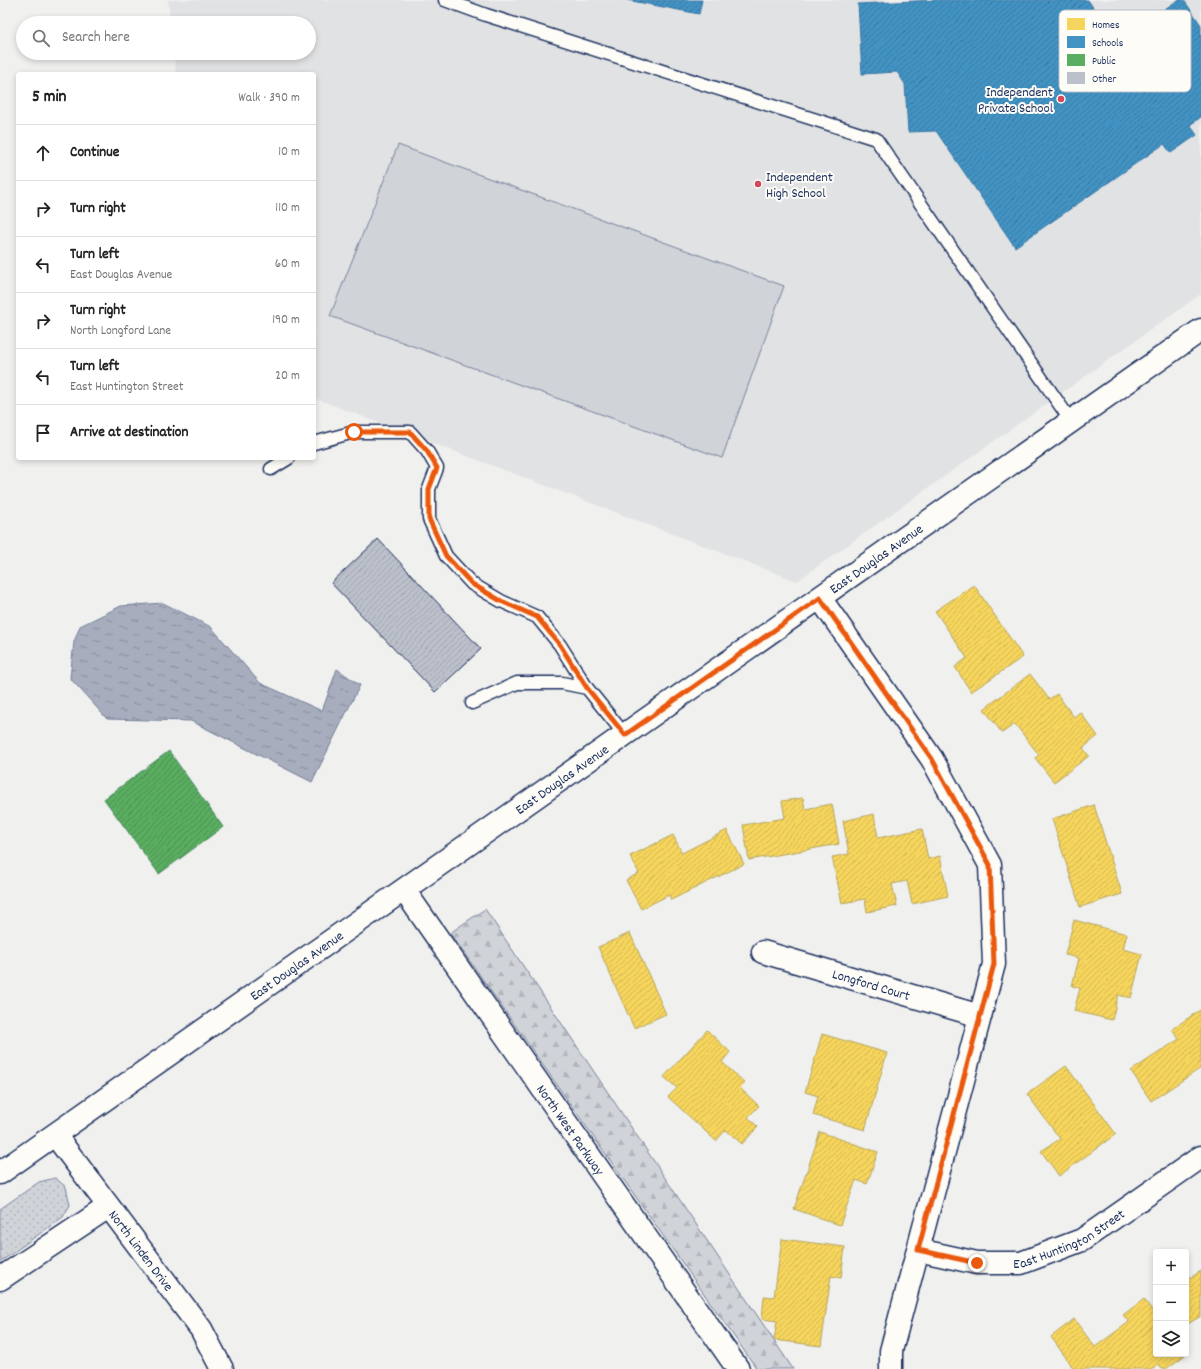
<!DOCTYPE html>
<meta charset="utf-8">
<style>
:root{--surface:#fff;--page:#f6f6f6;--text:#222;--muted:#767676;--line:#e0e0e0}
body{margin:0;font-family:Dekko,sans-serif;background:var(--page);color:var(--text)}
.controls{position:absolute;right:12px;bottom:12px;display:grid;overflow:hidden;border-radius:4px;box-shadow:0 2px 6px #0003}
.controls button{width:36px;height:36px;display:grid;place-items:center;padding:0;border:0;border-bottom:1px solid var(--line);background:var(--surface);color:var(--text);font:20px sans-serif}
.stop{position:absolute;width:12px;height:12px;margin:-9px;border:3px solid #ea580c;border-radius:50%;background:#fff}
.stop.end{background:#ea580c;border-color:#fff;box-shadow:0 1px 4px #0008}
.list{margin:0;padding:0;list-style:none}
h2{display:flex;justify-content:space-between;align-items:center;height:52px;margin:0;padding:0 16px;font-size:17px}
h2 small{font-size:13px;font-weight:400;color:var(--muted)}
.list li{display:grid;grid-template-columns:26px 1fr auto;gap:12px;align-items:center;box-sizing:border-box;height:56px;padding:0 16px;border-top:1px solid var(--line)}
.list b{display:block;font-size:15px;white-space:nowrap}
.list p{margin:0;font-size:13px;white-space:nowrap;color:var(--muted)}
.list em{font-size:13px;font-style:normal;color:var(--muted)}
.icon{flex:none;width:22px;height:22px;fill:none;stroke:currentColor;stroke-width:2;stroke-linecap:round;stroke-linejoin:round}
.map{position:relative;flex:none;width:1201px;height:1369px;overflow:hidden}
.search{position:absolute;background:var(--surface);box-shadow:0 2px 6px #0003;left:16px;top:16px;width:300px;height:44px;display:flex;align-items:center;gap:10px;box-sizing:border-box;padding:0 14px;border-radius:22px;color:var(--muted);font-size:15px}
.panel{position:absolute;background:var(--surface);box-shadow:0 2px 6px #0003;left:16px;top:72px;width:300px;height:388px;border-radius:4px}
.map>svg:first-child{display:block}
</style>
<div class="map">
<svg width="1201" height="1369" viewBox="0 0 1201 1369">
<defs>
<pattern id="grass-dots" width="8" height="8" patternUnits="userSpaceOnUse"><rect width="8" height="8" fill="#d0d3d8"/><path d="M2 2h.1M6 6h.1" fill="none" stroke="#b2b5bc" stroke-width="1.8" stroke-linecap="round"/></pattern>
<pattern id="forest-firs" width="22" height="20" patternUnits="userSpaceOnUse"><rect width="22" height="20" fill="#d0d3d8"/><path d="M5 1l3.5 6h-7zM16 11l3.5 6h-7z" fill="#b2b5bc"/></pattern>
<pattern id="water-ripples" width="26" height="14" patternUnits="userSpaceOnUse"><rect width="26" height="14" fill="#a7adbd"/><path d="M2 4q2-2 4 0t4 0M15 11q2-2 4 0t4 0" fill="none" stroke="#878d9d"/></pattern>
<pattern id="homes-hatch" width="6" height="6" patternUnits="userSpaceOnUse"><rect width="6" height="6" fill="#f6d55c"/><path d="M-1 1l2-2M0 6l6-6M5 7l2-2" fill="none" stroke="#d2b752"/></pattern>
<pattern id="schools-hatch" width="6" height="6" patternUnits="userSpaceOnUse"><rect width="6" height="6" fill="#4393c3"/><path d="M-1 1l2-2M0 6l6-6M5 7l2-2" fill="none" stroke="#3778a2"/></pattern>
<pattern id="public-hatch" width="6" height="6" patternUnits="userSpaceOnUse"><rect width="6" height="6" fill="#5aae61"/><path d="M-1 1l2-2M0 6l6-6M5 7l2-2" fill="none" stroke="#4a8e53"/></pattern>
<pattern id="building-hatch" width="6" height="6" patternUnits="userSpaceOnUse"><rect width="6" height="6" fill="#bbc0ca"/><path d="M-1 1l2-2M0 6l6-6M5 7l2-2" fill="none" stroke="#a0a5b0"/></pattern>
</defs>
<rect width="100%" height="100%" fill="#f0f0ee"/>
<filter id="ink" filterUnits="userSpaceOnUse"><feTurbulence type="fractalNoise" baseFrequency=".025" numOctaves="2"/><feDisplacementMap in="SourceGraphic" scale="8" xChannelSelector="R" yChannelSelector="G"/><feConvolveMatrix kernelMatrix="1 2 1 2 8 2 1 2 1" color-interpolation-filters="sRGB"/></filter>
<g filter="url(#ink)">
<path fill="#e0e2e3" d="M168,0H1201V294L797,581L314,398V74H176L174,53H309V23H170Z"/>
<path fill="url(#grass-dots)" stroke="#76819b" d="M55,1178L66,1187L70,1205L63,1217L0,1262V1209L39,1182Z"/>
<path fill="url(#forest-firs)" stroke="#76819b" d="M485,909L793,1369H757L450,933Z"/>
<path fill="#d0d3d8" stroke="#76819b" d="M398,145L784,286L722,458L330,316Z"/>
<path fill="url(#water-ripples)" stroke="#6f7b97" d="M163,603L211,627L260,683L322,711L337,669L360,685L312,782L191,721L107,719L70,678L74,642L80,626L121,606Z"/>
<path fill="url(#homes-hatch)" stroke="#b4a35d" d="M974,585L1023,657L971,692L955,667L967,658L935,611Z
M1030,674L1049,699L1057,694L1074,717L1080,712L1098,736L1083,748L1089,756L1054,782L1035,758L1039,755L1015,724L1002,733L984,709Z
M803,798L805,809L832,804L839,844L749,860L743,825L785,818L782,801Z
M1094,805L1122,894L1080,907L1052,819Z
M874,814L878,838L922,829L928,859L940,856L948,896L912,904L907,881L892,884L897,906L867,912L865,899L842,903L832,857L849,854L843,821Z
M727,830L744,864L671,900L669,895L641,909L626,880L639,873L630,856L673,835L682,853Z
M1074,920L1127,934L1123,949L1142,954L1131,998L1118,995L1112,1020L1074,1011L1080,988L1072,986L1079,958L1065,955Z
M630,933L666,1014L634,1028L598,947Z
M1200,1010L1201,1013V1068L1151,1101L1131,1071L1179,1039L1172,1029Z
M707,1030L730,1052L722,1062L745,1083L740,1088L759,1106L748,1117L758,1127L742,1144L726,1130L716,1141L668,1097L677,1088L664,1077Z
M822,1034L887,1053L865,1130L813,1115L818,1096L805,1092Z
M1066,1066L1116,1134L1059,1176L1041,1151L1060,1139L1027,1094Z
M820,1132L878,1152L867,1184L856,1180L840,1225L794,1209Z
M782,1239L845,1247L841,1278L831,1276L821,1346L774,1340L777,1321L762,1319L764,1296L774,1297Z
M1201,1271V1316L1186,1325V1272L1190,1278Z
M1144,1299L1156,1316V1354L1185,1355L1166,1369H1162L1158,1365L1153,1369H1074L1051,1337L1074,1319L1095,1347L1129,1322L1123,1315Z"/>
<path fill="url(#schools-hatch)" stroke="#3775a5" d="M627,0H702L699,14Z
M934,0H1088L1116,42L1178,0H1184L1201,25V117L1190,125L1197,135L1171,153L1164,144L1015,247L936,131L908,132L905,84L897,72L862,74L858,4Z"/>
<path fill="url(#public-hatch)" stroke="#478860" d="M169,751L223,827L159,874L104,799Z"/>
<path fill="url(#building-hatch)" stroke="#1b2f5e" d="M378,539L481,649L435,692L331,583Z"/>
<g fill="none" stroke-linecap="round" stroke-linejoin="round">
<g stroke="#1b2f5e" stroke-width="15">
<path id="service" d="M445,0L486,15L876,139L1071,421
M314,443L354,432H410L427,451L437,468L429,489V519L446,556L472,584L501,601L537,617L560,645L587,688
M271,469L289,458
M472,703L517,683H562L587,688L625,735"/>
</g>
<g stroke="#1b2f5e" stroke-width="25">
<g id="minor">
<path d="M820,598L932,759L990,865L994,964L891,1351V1369"/>
<path id="s1" d="M404,890L738,1369"/>
<path id="s2" d="M763,952L980,1016"/>
<path id="s3" d="M55,1135L201,1329L222,1369"/>
<path id="s4" d="M918,1250L977,1263H1021L1082,1240L1201,1157"/>
<path d="M0,1279L108,1207"/>
</g>
</g>
<g stroke="#1b2f5e" stroke-width="25">
<g id="tertiary">
<path id="s5" d="M0,1173L1201,330"/>
</g>
</g>
<use href="#service" stroke="#fdfcf7" stroke-width="12"/>
<use href="#minor" stroke="#fdfcf7" stroke-width="22"/>
<use href="#tertiary" stroke="#fdfcf7" stroke-width="22"/>
</g>
</g>
<g fill="none" stroke-linecap="round" stroke-linejoin="round" filter="url(#ink)">
<path stroke="#ea580c" stroke-width="5" d="M354,432H410L427,451L437,468L429,489V519L446,556L472,584L501,601L537,617L560,645L587,688L625,735L820,598L932,759L990,865L994,964L918,1250L977,1263"/>
</g>
<g fill="#d1495b" stroke="#fdfcf7" stroke-width="1.5">
<circle cx="1061" cy="99" r="4"/>
<circle cx="758" cy="184" r="4"/>
</g>
<g text-anchor="middle" stroke-width="4" stroke-linejoin="round" paint-order="stroke">
<g font-size="14" fill="#1b2f5e" stroke="#fdfcf7" text-anchor="end">
<text x="1053" y="96">Independent<tspan x="1053" dy="16">Private School</tspan></text>
<text x="766" y="181" text-anchor="start">Independent<tspan x="766" dy="16">High School</tspan></text>
</g>
<g font-size="14" fill="#1b2f5e" stroke="#fdfcf7">
<text dy="5" stroke="none"><textPath href="#s5" startOffset="1070">East Douglas Avenue</textPath></text>
<text dy="5" stroke="none"><textPath href="#s5" startOffset="686">East Douglas Avenue</textPath></text>
<text dy="5" stroke="none"><textPath href="#s5" startOffset="362">East Douglas Avenue</textPath></text>
<text dy="5" stroke="none"><textPath href="#s2" startOffset="113">Longford Court</textPath></text>
<text dy="5" stroke="none"><textPath href="#s1" startOffset="292">North West Parkway</textPath></text>
<text dy="5" stroke="none"><textPath href="#s4" startOffset="158">East Huntington Street</textPath></text>
<text dy="5" stroke="none"><textPath href="#s3" startOffset="144">North Linden Drive</textPath></text>
</g>
</g>
<rect x="1059" y="10" width="132" height="82" rx="6" fill="#fdfcf7" stroke="#b9bec9" stroke-width="1"/>
<rect x="1067" y="18" width="18" height="12" fill="#f6d55c"/>
<rect x="1067" y="36" width="18" height="12" fill="#4393c3"/>
<rect x="1067" y="54" width="18" height="12" fill="#5aae61"/>
<rect x="1067" y="72" width="18" height="12" fill="#bbc0ca"/>
<g font-size="11" fill="#1b2f5e">
<text x="1092" y="28">Homes</text>
<text x="1092" y="46">Schools</text>
<text x="1092" y="64">Public</text>
<text x="1092" y="82">Other</text>
</g>
</svg>
<div class="controls">
<button>+</button>
<button>−</button>
<button><svg class="icon" aria-label="layers" viewBox="0 0 24 24"><path d="M12 4l9 5-9 5-9-5zM3 14l9 5 9-5"/></svg></button>
</div>
<div class="stop" style="left:354px;top:432px"></div>
<div class="stop end" style="left:977px;top:1263px"></div>
<div class="search"><svg class="icon" aria-label="search" viewBox="0 0 24 24"><circle cx="10" cy="10" r="6"/><path d="M15 15l6 6"/></svg>Search here</div>
<section class="panel">
<h2>5 min<small>Walk · 390 m</small></h2>
<ul class="list">
<li><svg class="icon" aria-label="ahead" viewBox="0 0 24 24"><path d="M12 20V5M6 11l6-6 6 6"/></svg><div><b>Continue</b></div><em>10 m</em></li>
<li><svg class="icon" aria-label="right" viewBox="0 0 24 24"><path d="M7 20v-9h11M14 6l5 5-5 5"/></svg><div><b>Turn right</b></div><em>110 m</em></li>
<li><svg class="icon" aria-label="left" viewBox="0 0 24 24"><path d="M17 20v-9H6M10 6l-5 5 5 5"/></svg><div><b>Turn left</b><p>East Douglas Avenue</p></div><em>60 m</em></li>
<li><svg class="icon" aria-label="right" viewBox="0 0 24 24"><path d="M7 20v-9h11M14 6l5 5-5 5"/></svg><div><b>Turn right</b><p>North Longford Lane</p></div><em>190 m</em></li>
<li><svg class="icon" aria-label="left" viewBox="0 0 24 24"><path d="M17 20v-9H6M10 6l-5 5 5 5"/></svg><div><b>Turn left</b><p>East Huntington Street</p></div><em>20 m</em></li>
<li><svg class="icon" aria-label="arrive" viewBox="0 0 24 24"><path d="M6 21V4h12l-3 4 3 4H6"/></svg><div><b>Arrive at destination</b></div></li>
</ul>
</section>
</div>
